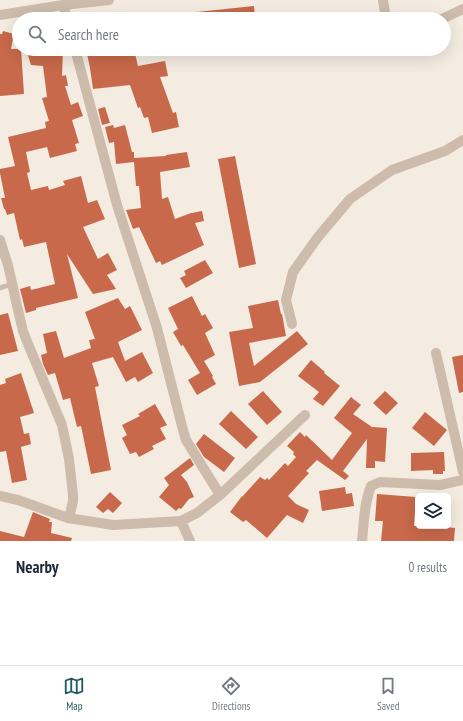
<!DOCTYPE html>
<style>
:root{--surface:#fff;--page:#f6f6f7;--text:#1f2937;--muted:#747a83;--line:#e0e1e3;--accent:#1f5a5e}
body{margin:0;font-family:"PT Sans Narrow",sans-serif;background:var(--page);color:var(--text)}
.controls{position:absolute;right:12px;bottom:12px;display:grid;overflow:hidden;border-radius:6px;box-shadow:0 4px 16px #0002}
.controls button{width:36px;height:36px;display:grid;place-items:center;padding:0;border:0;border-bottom:1px solid var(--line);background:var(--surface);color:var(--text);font:20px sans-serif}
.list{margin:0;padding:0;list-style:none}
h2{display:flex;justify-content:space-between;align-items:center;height:52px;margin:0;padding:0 16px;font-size:17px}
h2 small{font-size:13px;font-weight:400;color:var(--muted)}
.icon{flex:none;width:22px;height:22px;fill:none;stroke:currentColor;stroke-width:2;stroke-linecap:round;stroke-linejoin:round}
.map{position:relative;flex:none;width:463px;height:541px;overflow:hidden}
.search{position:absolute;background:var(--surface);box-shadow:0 4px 16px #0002;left:12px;right:12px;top:12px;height:44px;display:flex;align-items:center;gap:10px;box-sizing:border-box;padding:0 14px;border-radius:22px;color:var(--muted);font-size:15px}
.sheet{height:124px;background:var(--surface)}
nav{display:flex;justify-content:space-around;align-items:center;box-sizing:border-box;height:56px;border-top:1px solid var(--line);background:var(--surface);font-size:11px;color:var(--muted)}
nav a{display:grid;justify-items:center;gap:2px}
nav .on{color:var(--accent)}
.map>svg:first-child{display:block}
</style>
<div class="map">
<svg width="463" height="541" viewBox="0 0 463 541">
<rect width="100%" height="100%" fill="#f4ebe1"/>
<path fill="#c8694b" d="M254,6L255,19H187V13Z
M3,31L14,34L11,49H21L24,94L0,96V34H2Z
M26,49L63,50L62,76L66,75L68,86H65L71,105L78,102L83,116L72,120L79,143L75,144L77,151L50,158L47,147L26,152L30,172L27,173L31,190L48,186L49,190L65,185L63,181L81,176L88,203L97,200L105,219L83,227L98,259L108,253L117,270L107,275L116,289L93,294L67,254L78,298L36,308V310L26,313L20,289L30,286L31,290L55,284L46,242L24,247L22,239L20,240L14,213L7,215L5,209H4L1,198H5L0,173V169L15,166L8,137L46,128L45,122L49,121L42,98L47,97L43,66L31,65Z
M86,49H134L138,66L165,61L168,76L160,77L173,113L176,112L179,127L152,133L148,117L144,118L140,107L138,108L130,85L93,89L90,68Z
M105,107L110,123L102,125L98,109Z
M113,125L114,128L125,125L132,152H134V158L166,156V155L187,152L190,167L160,172L162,199L168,197L175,219L191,213H192L202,211L204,221L195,223L204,245L162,265L160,261L156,263L139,227L133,229L126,210L141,208L139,186H136L134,162L116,164L114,142L109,143L105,127Z
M235,156L256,264L239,268L218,159Z
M205,260L213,273L186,288L180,278L186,275L184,271Z
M192,296L202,316L205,314L213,328L205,333L215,355L204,361L213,376L212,377L216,384L197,395L188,380L200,373L183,345L181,346L173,332L178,329L168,308Z
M118,298L125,309L130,306L142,330L118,342L125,361L142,352L153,373L138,382L135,377L126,382L113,357L92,363L99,386L95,387L111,470L91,474L81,426L77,427L70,398L63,400L55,373L48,375L43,364L41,355L47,353L43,334L56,331L64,358L91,348L89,340L95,339L85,312Z
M278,300L281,314H282L286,336L249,343L254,366L297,331L308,344L260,382L239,386L229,332L253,328L248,306Z
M8,313L18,351L0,355V315Z
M463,355V392L459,393L452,357Z
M311,360L325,372L324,373L340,386L323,406L313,399L319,392L298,376Z
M21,373L34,413L20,417L24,434L29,433L31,444L21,447L27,480L12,483L6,451L0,452V385L6,383L5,379Z
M263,391L282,412L267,425L248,404Z
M385,391L398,403L386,415L373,403Z
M351,397L361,405L353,414L372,427L387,428L385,462L375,461V468H366L367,439L343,471L349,476L345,480L317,460L306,471L309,473L288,496L296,504L309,510L303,523L287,515L267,538L246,520L243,522L230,512L242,496V497L260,477L265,480L267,478L269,480L285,463L288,466L296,457L293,454L294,452L287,446L300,432L305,437L306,435L332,460L352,433L334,418Z
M155,404L167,425L160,428L166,439L152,446L154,449L139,457L136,452L130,454L122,438L127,435L122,425L140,416L138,414Z
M231,411L258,437L246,449L219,424Z
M425,412L447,430L434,446L412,428Z
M204,434L235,458L224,472L204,457L196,444Z
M444,452L445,471H443V474H433V470L411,471V453Z
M190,458L194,465L181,475L187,482L194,497L189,499L181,509L179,508L176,511L159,497L169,485L164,478Z
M345,487L346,494L352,493L354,506L322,511L319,491Z
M110,492L122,503L113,513L108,509L103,513L96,507Z
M377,494L416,497L414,526H437L455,528L454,541H381L383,521H375Z
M33,512L50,519L49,522H52L51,533L72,538L71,541H0V531L24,537Z"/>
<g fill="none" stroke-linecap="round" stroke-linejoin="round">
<path stroke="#cdbbac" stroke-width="5" d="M0,288L12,284"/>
<path stroke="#cdbbac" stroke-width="10" d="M383,0L386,19
M63,5L67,19
M0,15L63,5L109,0
M442,19L463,9
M75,49L117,205L157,328L183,430L186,440L220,495
M0,240L8,265L18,310L23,331L28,344L62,425L69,459L73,495V501L69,518
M292,324L286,300L293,272L318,237L350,199L392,170L445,151L463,140
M436,353L463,472
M0,496L18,500L68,518L113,525L181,521L197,513L220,495L305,415
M181,521L190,541
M362,541C364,523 364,503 371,486L380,482L440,485L463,480"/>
</g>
</svg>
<div class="controls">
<button><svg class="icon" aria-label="layers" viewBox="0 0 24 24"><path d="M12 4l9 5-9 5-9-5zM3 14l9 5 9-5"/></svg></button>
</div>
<div class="search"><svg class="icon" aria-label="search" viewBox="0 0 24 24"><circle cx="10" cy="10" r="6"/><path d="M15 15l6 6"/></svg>Search here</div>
</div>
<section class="sheet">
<h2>Nearby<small>0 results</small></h2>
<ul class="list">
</ul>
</section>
<nav>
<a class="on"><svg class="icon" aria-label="map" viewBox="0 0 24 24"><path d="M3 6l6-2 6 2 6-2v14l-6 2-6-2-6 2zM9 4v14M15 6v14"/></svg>Map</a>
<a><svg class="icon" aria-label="directions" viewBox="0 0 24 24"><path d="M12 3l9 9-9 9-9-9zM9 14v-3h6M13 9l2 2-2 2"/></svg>Directions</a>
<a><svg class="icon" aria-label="saved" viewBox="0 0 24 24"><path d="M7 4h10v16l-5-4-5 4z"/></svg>Saved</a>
</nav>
